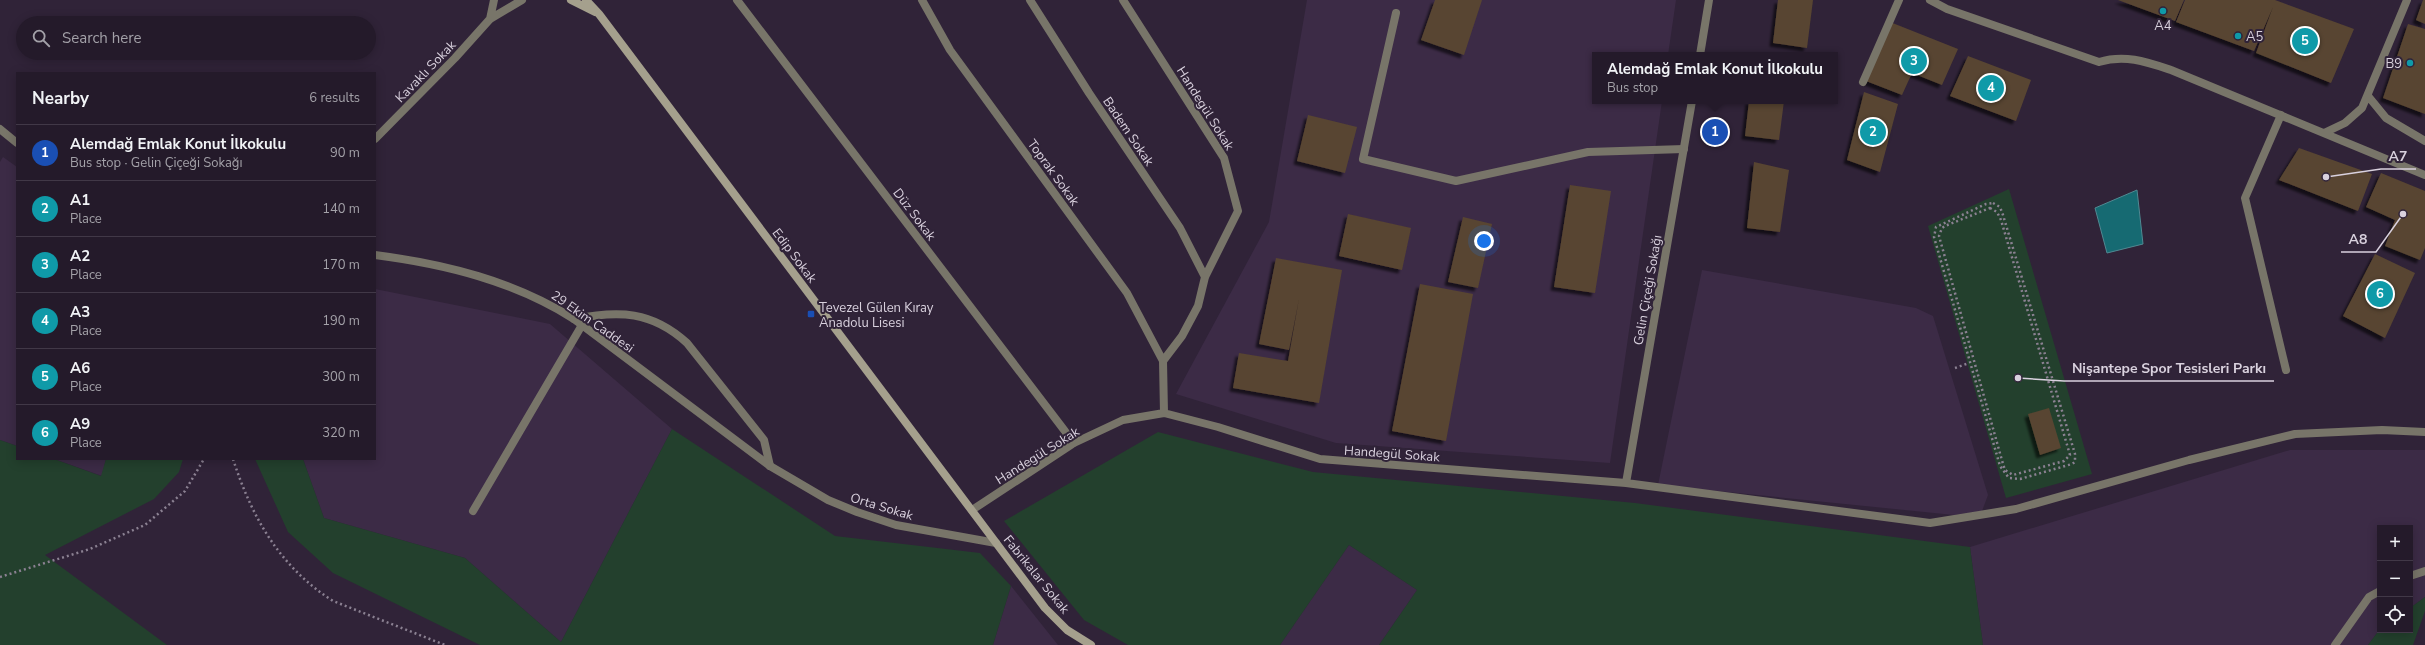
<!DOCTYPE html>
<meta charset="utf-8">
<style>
:root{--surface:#241a2a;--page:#2c2332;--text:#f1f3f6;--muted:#a3a1a8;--line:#413847;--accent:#2563eb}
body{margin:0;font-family:"Nunito Sans",sans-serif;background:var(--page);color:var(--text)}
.controls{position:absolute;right:12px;bottom:12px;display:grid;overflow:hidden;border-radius:0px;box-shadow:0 2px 10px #0003}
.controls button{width:36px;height:36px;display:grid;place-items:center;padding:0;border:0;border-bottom:1px solid var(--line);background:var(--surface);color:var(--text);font:20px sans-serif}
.you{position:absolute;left:1484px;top:241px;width:14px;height:14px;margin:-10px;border:3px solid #fff;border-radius:50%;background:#1a73e8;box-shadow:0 0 0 6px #1a73e833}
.badge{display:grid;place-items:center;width:26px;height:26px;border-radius:50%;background:var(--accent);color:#fff;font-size:13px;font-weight:700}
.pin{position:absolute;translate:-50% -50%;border:2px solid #fff;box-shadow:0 1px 4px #0006}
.popup{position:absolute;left:1592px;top:52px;width:246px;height:52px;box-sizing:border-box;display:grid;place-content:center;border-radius:0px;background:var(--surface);filter:drop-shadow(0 1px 3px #0005);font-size:13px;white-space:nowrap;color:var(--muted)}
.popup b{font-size:15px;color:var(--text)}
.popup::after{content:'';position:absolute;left:50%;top:100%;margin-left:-8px;border:8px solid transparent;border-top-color:var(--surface)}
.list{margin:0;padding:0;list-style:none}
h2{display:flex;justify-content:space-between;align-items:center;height:52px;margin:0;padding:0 16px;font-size:17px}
h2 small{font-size:13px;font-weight:400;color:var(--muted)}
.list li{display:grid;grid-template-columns:26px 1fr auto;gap:12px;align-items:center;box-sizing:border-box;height:56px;padding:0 16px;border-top:1px solid var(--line)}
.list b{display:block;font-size:15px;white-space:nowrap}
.list p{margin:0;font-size:13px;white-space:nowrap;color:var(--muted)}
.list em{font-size:13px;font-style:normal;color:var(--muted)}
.icon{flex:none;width:22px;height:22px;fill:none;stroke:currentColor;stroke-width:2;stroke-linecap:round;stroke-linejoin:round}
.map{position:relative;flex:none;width:2425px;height:645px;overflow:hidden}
.search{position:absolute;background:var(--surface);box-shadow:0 2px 10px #0003;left:16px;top:16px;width:360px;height:44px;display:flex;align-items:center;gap:10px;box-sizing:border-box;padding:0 14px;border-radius:22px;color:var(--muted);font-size:15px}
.panel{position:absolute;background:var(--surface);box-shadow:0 2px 10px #0003;left:16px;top:72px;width:360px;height:388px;border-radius:0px}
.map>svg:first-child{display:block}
</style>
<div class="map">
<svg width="2425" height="645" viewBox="0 0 2425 645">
<defs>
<filter id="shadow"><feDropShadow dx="-3.5" dy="3.5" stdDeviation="1" flood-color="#0009"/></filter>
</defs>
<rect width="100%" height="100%" fill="#302338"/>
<path fill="#3c2b46" d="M1307,0H1676L1668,55H1595V101H1662L1610,463L1336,443L1176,394L1269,222Z
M3,157L17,167V446L0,440V162Z
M1702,270L1916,308L1933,316L1988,495L1982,511L1954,515L1658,485Z
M375,289L550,324L672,429L561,642L465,558L324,518L303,459H375Z
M2290,450H2425V597L2410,608V528H2380V629L2368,645H1983L1970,547Z
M54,459H106L102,476Z
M1349,545L1417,590L1379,645H1280Z
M1011,586L1058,645H993Z"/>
<path fill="#23402d" d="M2009,189L2092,474L2006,498L1928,226Z
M672,429L835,536L980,553L1011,586L993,645H480L333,573L288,532L255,459H303L324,518L465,558L561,642Z
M1158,432L1313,472L1635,503L1970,547L1983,645H1379L1417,590L1349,545L1280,645H1128L1084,620L1004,521Z
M0,440L17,446V459H54L101,476L106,459H183L179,472L154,499L45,555L167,645H0Z
M2425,597V611L2413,645H2368L2380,629L2410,630V608Z"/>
<path fill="#166a72" stroke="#508992" d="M2137,190L2143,244L2107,253L2095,208Z"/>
<path fill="#584531" filter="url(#shadow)" d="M1435,0H1482L1464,55L1421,40Z
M1778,0H1813L1807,48L1773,43Z
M2118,0H2184L2175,21Z
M2185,0H2275L2354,29L2331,83L2256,53L2273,7L2254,51L2176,22Z
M2423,0H2425V24L2416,20Z
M1890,22L1958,49L1942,85L1912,73L1902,95L1866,81Z
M2408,24L2425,29V114L2383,98Z
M1968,56L2031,80L2016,121L1950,96Z
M1864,92L1898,104L1880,172L1847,160Z
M1749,101H1784L1779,140L1745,136Z
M1308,115L1357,127L1345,173L1297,161Z
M2299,148L2372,174L2358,211L2279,180Z
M1754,162L1789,170L1780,232L1747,228Z
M2381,173L2425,191V248L2420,260L2385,246L2395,220L2366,207Z
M1570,185L1611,191L1595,293L1554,287Z
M1348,214L1411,228L1402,270L1339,256Z
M1463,217L1492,224L1478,288L1448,282Z
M2375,254L2415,273L2385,338L2343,316Z
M1276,258L1342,270L1319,403L1233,388L1239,353L1288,361L1299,299L1289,350L1259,344Z
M1420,284L1473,294L1446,441L1392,431Z
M2049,408L2061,448L2040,455L2028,414Z"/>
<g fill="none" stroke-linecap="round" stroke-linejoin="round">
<path stroke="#8b8192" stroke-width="2.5" stroke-dasharray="2 3" stroke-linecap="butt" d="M1993,203L2000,207L2003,215L2075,454V462L2072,464L2020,479L2009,478L2000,466L1934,237L1936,227L1986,204Z
M1990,208L1997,212L2001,220L2070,455L2064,461L2013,475L2005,470L2003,464L1939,236L1942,228L1945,226Z
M1955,368L1969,363
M233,459C252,518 280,567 333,601L445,645
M0,577L90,549L145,525L185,491L204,459"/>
<path stroke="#787569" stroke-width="8" d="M1396,13L1363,159L1456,181L1588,152L1684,149
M1863,82L1899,0
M574,319C619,310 652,311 687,343L764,440L770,466
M473,511L582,325"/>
<path stroke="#787569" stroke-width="8" d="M737,0L1074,443
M922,0L950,50L1127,293L1163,361
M1030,0L1089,93L1180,228L1205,277
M1123,0L1224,158L1238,211L1205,277L1198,306L1182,336L1163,361L1164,413
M1930,0L1947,9L2099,62C2125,54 2147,62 2171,70L2425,175
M490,19L494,0
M1700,55L1709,0
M2368,96L2386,118L2425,141
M2281,115L2245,198L2286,370
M0,129L17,143
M2324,133L2345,123L2362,108L2407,0
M375,139L455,58L490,19L522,0
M375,255C445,264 514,281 574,319L770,466L828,500L857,512L896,525L996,543
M1626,483L1692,101
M972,510L1074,443L1123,420L1164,413L1218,427L1320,459L1626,483L1930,523L2016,509L2189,460L2295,434L2382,430L2425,432
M2410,576L2425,571
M2335,645L2369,597L2380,591"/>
<path stroke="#a5a08d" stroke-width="8" d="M571,0L595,12
M586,0L599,14L1045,608L1067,630L1091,645"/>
</g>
<g fill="#0f9aa8" stroke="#302338" stroke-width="1.5">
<circle cx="2163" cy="11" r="4"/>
<circle cx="2238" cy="36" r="4"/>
<circle cx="2410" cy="63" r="4"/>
</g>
<rect fill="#1a4fb4" stroke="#302338" stroke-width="1.5" x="807" y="310" width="8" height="8" rx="2"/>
<g text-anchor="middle" stroke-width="4" stroke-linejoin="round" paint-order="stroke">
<g font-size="13" fill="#d9d1de" stroke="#302338" text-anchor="start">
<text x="2163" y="30" text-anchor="middle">A4</text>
<text x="2246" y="41">A5</text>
<text x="2402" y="68" text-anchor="end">B9</text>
<text x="819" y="312">Tevezel Gülen Kıray<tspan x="819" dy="15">Anadolu Lisesi</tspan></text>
</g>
<g font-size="13" fill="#d9d1de" stroke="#302338">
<text transform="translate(425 71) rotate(-46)" y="5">Kavaklı Sokak</text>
<text transform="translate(1206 108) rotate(58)" y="5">Handegül Sokak</text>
<text transform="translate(1129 131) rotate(56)" y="5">Badem Sokak</text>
<text transform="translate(1054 172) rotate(54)" y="5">Toprak Sokak</text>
<text transform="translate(915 214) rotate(53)" y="5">Düz Sokak</text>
<text transform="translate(795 255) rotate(53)" y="5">Edip Sokak</text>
<text transform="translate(1647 290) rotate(-80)" y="5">Gelin Çiçeği Sokağı</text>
<text transform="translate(593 321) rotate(35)" y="5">29 Ekim Caddesi</text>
<text transform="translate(1392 453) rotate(4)" y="5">Handegül Sokak</text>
<text transform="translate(1037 455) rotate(-32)" y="5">Handegül Sokak</text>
<text transform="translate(882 506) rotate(17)" y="5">Orta Sokak</text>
<text transform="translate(1037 574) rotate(51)" y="5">Fabrikalar Sokak</text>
</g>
</g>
<path fill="none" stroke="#d9d1de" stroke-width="1.5" d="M2326 177L2381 169H2416M2403 214L2376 252H2341M2018 378L2064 381H2274"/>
<g fill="#d9d1de" stroke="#302338" stroke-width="1.5">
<circle cx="2326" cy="177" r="4"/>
<circle cx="2403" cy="214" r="4"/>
<circle cx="2018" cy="378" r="4"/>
</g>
<g font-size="14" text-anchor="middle" font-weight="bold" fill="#d9d1de" stroke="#302338" stroke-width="4" stroke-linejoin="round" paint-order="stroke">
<text x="2398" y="161">A7</text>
<text x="2358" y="244">A8</text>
<text x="2169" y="373">Nişantepe Spor Tesisleri Parkı</text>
</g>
</svg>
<div class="controls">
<button>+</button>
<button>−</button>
<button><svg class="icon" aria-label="locate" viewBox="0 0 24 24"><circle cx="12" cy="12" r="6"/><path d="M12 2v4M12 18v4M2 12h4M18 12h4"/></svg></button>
</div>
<div class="you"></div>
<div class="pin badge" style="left:1715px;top:132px;background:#1a4fb4">1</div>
<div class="popup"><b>Alemdağ Emlak Konut İlkokulu</b>Bus stop</div>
<div class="pin badge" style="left:1873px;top:132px;background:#0f9aa8">2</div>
<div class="pin badge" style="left:1914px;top:61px;background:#0f9aa8">3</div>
<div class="pin badge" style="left:1991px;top:88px;background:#0f9aa8">4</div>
<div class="pin badge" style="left:2305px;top:41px;background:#0f9aa8">5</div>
<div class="pin badge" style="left:2380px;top:294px;background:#0f9aa8">6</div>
<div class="search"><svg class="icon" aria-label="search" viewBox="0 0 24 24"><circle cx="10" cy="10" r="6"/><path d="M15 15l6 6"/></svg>Search here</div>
<section class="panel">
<h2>Nearby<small>6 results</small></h2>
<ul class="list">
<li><span class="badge" style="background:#1a4fb4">1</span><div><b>Alemdağ Emlak Konut İlkokulu</b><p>Bus stop · Gelin Çiçeği Sokağı</p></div><em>90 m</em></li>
<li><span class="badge" style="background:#0f9aa8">2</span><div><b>A1</b><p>Place</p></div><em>140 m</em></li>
<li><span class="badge" style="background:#0f9aa8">3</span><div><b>A2</b><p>Place</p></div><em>170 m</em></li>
<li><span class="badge" style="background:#0f9aa8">4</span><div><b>A3</b><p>Place</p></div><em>190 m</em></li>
<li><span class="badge" style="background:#0f9aa8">5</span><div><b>A6</b><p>Place</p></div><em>300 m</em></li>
<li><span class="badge" style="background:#0f9aa8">6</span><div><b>A9</b><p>Place</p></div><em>320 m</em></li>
</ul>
</section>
</div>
